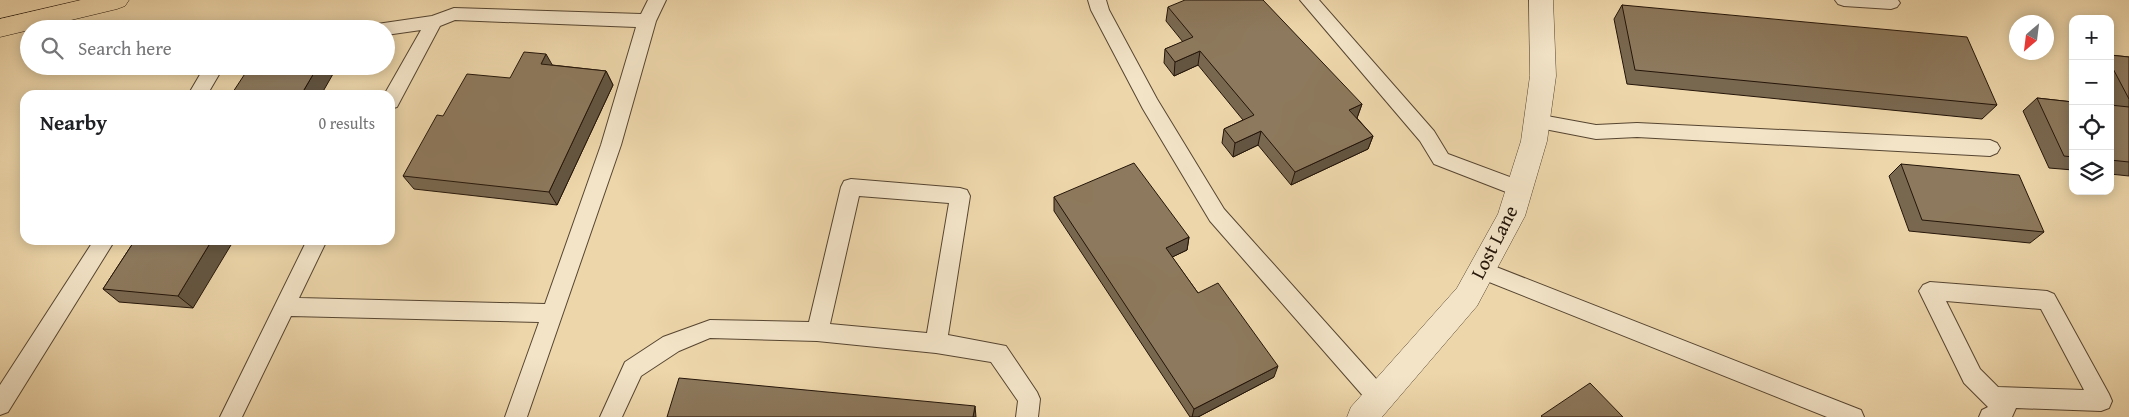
<!DOCTYPE html>
<meta charset="utf-8">
<style>
:root{--surface:#fff;--page:#f6f6f6;--text:#202124;--muted:#757577;--line:#e0e0e0}
body{margin:0;font-family:"Gentium Book Plus",serif;background:var(--page);color:var(--text)}
.controls{position:absolute;right:15px;top:15px;display:grid;overflow:hidden;border-radius:10px;box-shadow:0 2px 12px #0003}
.controls button{width:45px;height:45px;display:grid;place-items:center;padding:0;border:0;border-bottom:1px solid var(--line);background:var(--surface);color:var(--text);font:25px sans-serif}
.compass{position:absolute;left:2009px;top:15px;width:45px;height:45px;border-radius:50%;background:var(--surface);box-shadow:0 2px 12px #0003;rotate:208deg}
.list{margin:0;padding:0;list-style:none}
h2{display:flex;justify-content:space-between;align-items:center;height:65px;margin:0;padding:0 20px;font-size:21px}
h2 small{font-size:16px;font-weight:400;color:var(--muted)}
.icon{flex:none;width:28px;height:28px;fill:none;stroke:currentColor;stroke-width:2;stroke-linecap:round;stroke-linejoin:round}
.map{position:relative;flex:none;width:2129px;height:417px;overflow:hidden}
.search{position:absolute;background:var(--surface);box-shadow:0 2px 12px #0003;left:20px;top:20px;width:375px;height:55px;display:flex;align-items:center;gap:12px;box-sizing:border-box;padding:0 18px;border-radius:28px;color:var(--muted);font-size:19px}
.panel{position:absolute;background:var(--surface);box-shadow:0 2px 12px #0003;left:20px;top:90px;width:375px;height:155px;border-radius:15px}
.map>svg:first-child{display:block}
</style>
<div class="map">
<svg width="2129" height="417" viewBox="0 0 2129 417">
<rect width="100%" height="100%" fill="#edd6aa"/>
<filter id="stains"><feTurbulence type="fractalNoise" baseFrequency=".004" numOctaves="4"/><feColorMatrix values="0 0 0 0 .2 0 0 0 0 .09 0 0 0 0 .02 0 0 0 .5 -.17"/></filter>
<radialGradient id="worn" r=".72"><stop offset=".6" stop-color="#630" stop-opacity="0"/><stop offset="1" stop-color="#630" stop-opacity=".3"/></radialGradient>
<g fill="none" stroke-linecap="round" stroke-linejoin="round">
<g stroke="#564531" stroke-width="2">
<path id="lane" d="M648,0H666L656,21L621,145L527,417H505L539,322L291,316L242,417H220L307,240H327L299,298L545,304L601,145L636,27L455,20L440,26L397,107L390,109V95H384L421,30L386,35V29H374L377,24L432,16L454,8L641,14Z
M1088,0H1106L1109,10L1157,99L1224,209L1387,391L1390,398L1387,405L1379,408L1371,405L1210,221L1143,109L1091,10Z
M1300,0H1319L1434,131L1448,154L1526,183L1529,189L1526,195L1519,197L1434,164L1420,141Z
M1835,0H1898L1900,3L1897,7L1891,9L1844,6L1838,4Z
M205,66H224L207,95H188Z
M1536,114L1596,125L1637,123L1990,140L1997,143L2000,148L1997,153L1990,156L1637,137L1596,139L1529,126L1527,121L1529,116Z
M851,179L960,188L967,190L970,196L948,335L1006,346L1037,392L1040,399L1038,417H1016L1018,401L991,362L936,353L817,341L710,338L679,351L641,376L622,417H600L625,362L663,337L710,320L809,322L841,187L844,181ZM859,196L949,203L927,333L830,324Z
M94,240H115L8,412L0,415V385Z
M1481,261L1861,410L1864,417H1827L1474,276L1471,270L1474,264Z
M1930,282L2047,291L2054,294L2109,394L2112,401L2109,408L2101,411L2016,408L2012,417H1979L1982,410L1988,407L1964,383L1919,291L1923,285ZM1946,301L2041,309L2084,390L1998,387L1980,369Z"/>
</g>
<g stroke="#564531" stroke-width="1">
<path id="street" d="M1529,0H1553L1556,76L1547,141L1525,216L1477,306L1382,417H1347L1351,407L1457,288L1498,214L1521,141L1530,76Z"/>
</g>
<g stroke="#241509" stroke-width="1">
<path id="primary" d="M81,0H129L125,6L117,9L0,37V19Z"/>
</g>
<use href="#lane" fill="#f3e4c8" fill-rule="evenodd"/>
<use href="#street" fill="#f3e4c8" fill-rule="evenodd"/>
<use href="#primary" fill="#edd6aa" fill-rule="evenodd"/>
</g>
<path fill="#796850" stroke="#241509" d="M1622,5L1997,105L1982,119L1627,84L1614,19Z
M1168,7L1362,104L1357,118L1373,136L1368,149L1291,185L1258,145L1233,157L1222,143L1224,129L1243,120L1198,65L1174,76L1164,63L1165,49L1183,42L1166,21Z
M2110,55L2129,57V176L2110,174V105H2111L2110,104Z
M552,65L606,71L613,85L557,205L414,189L403,176L510,78Z
M2037,98L2073,102V170L2049,168L2023,111Z
M1901,164L2044,232L2030,243L1909,231L1889,176Z
M1054,197L1189,237L1187,250L1172,257L1198,293L1274,377L1198,417H1190L1054,211Z
M135,240L193,308L119,302L103,289Z"/>
<path fill="#635541" stroke="#241509" d="M1200,51L1198,65L1174,76L1175,62Z
M546,54L554,68L541,64Z
M318,66H337V67L321,95H301Z
M606,71L613,85L557,205L549,192Z
M1362,104L1357,118L1345,124L1349,110Z
M1261,131L1258,145L1233,157L1235,143Z
M1373,136L1368,149L1291,185L1295,172Z
M1189,237L1187,250L1164,261L1166,248Z
M212,240H234L193,308L178,296Z
M1278,366L1274,377L1198,417H1192L1194,409Z
M975,406L976,417H973Z"/>
<path fill="#8d795d" stroke="#241509" d="M1185,0H1263L1362,104L1349,110L1373,136L1295,172L1261,131L1235,143L1224,129L1254,115L1200,51L1175,62L1165,49L1193,37L1168,7Z
M1622,5L1967,37L1997,105L1635,70Z
M524,52L546,54L541,64L606,71L549,192L403,176L437,115L443,116L467,74L510,78Z
M2110,55L2129,57V99L2110,63Z
M250,66H318L301,95H231Z
M2037,98L2073,102V157L2064,156Z
M2110,105L2129,107V162L2110,160Z
M1134,163L1189,237L1166,248L1198,293L1218,283L1278,366L1194,409L1054,197Z
M1901,164L2019,175L2044,232L1922,220Z
M135,240H212L178,296L103,289Z
M679,378L975,406L973,417H667Z
M1590,383L1623,417H1542L1541,416Z"/>
<g text-anchor="middle" stroke-width="5" stroke-linejoin="round" paint-order="stroke">
<g font-size="20" fill="#241509" stroke="#f3e4c8">
<text transform="translate(1494 242) rotate(-63)" y="7">Lost Lane</text>
</g>
</g>
<rect width="100%" height="100%" filter="url(#stains)"/>
<rect width="100%" height="100%" fill="url(#worn)"/>
</svg>
<div class="controls">
<button>+</button>
<button>−</button>
<button><svg class="icon" aria-label="locate" viewBox="0 0 24 24"><circle cx="12" cy="12" r="6"/><path d="M12 2v4M12 18v4M2 12h4M18 12h4"/></svg></button>
<button><svg class="icon" aria-label="layers" viewBox="0 0 24 24"><path d="M12 4l9 5-9 5-9-5zM3 14l9 5 9-5"/></svg></button>
</div>
<svg class="compass" viewBox="-18 -18 36 36"><path d="M0-13l5 13h-10z" fill="#e53935"/><path d="M0 13l5-13h-10z" fill="#757577"/></svg>
<div class="search"><svg class="icon" aria-label="search" viewBox="0 0 24 24"><circle cx="10" cy="10" r="6"/><path d="M15 15l6 6"/></svg>Search here</div>
<section class="panel">
<h2>Nearby<small>0 results</small></h2>
<ul class="list">
</ul>
</section>
</div>
